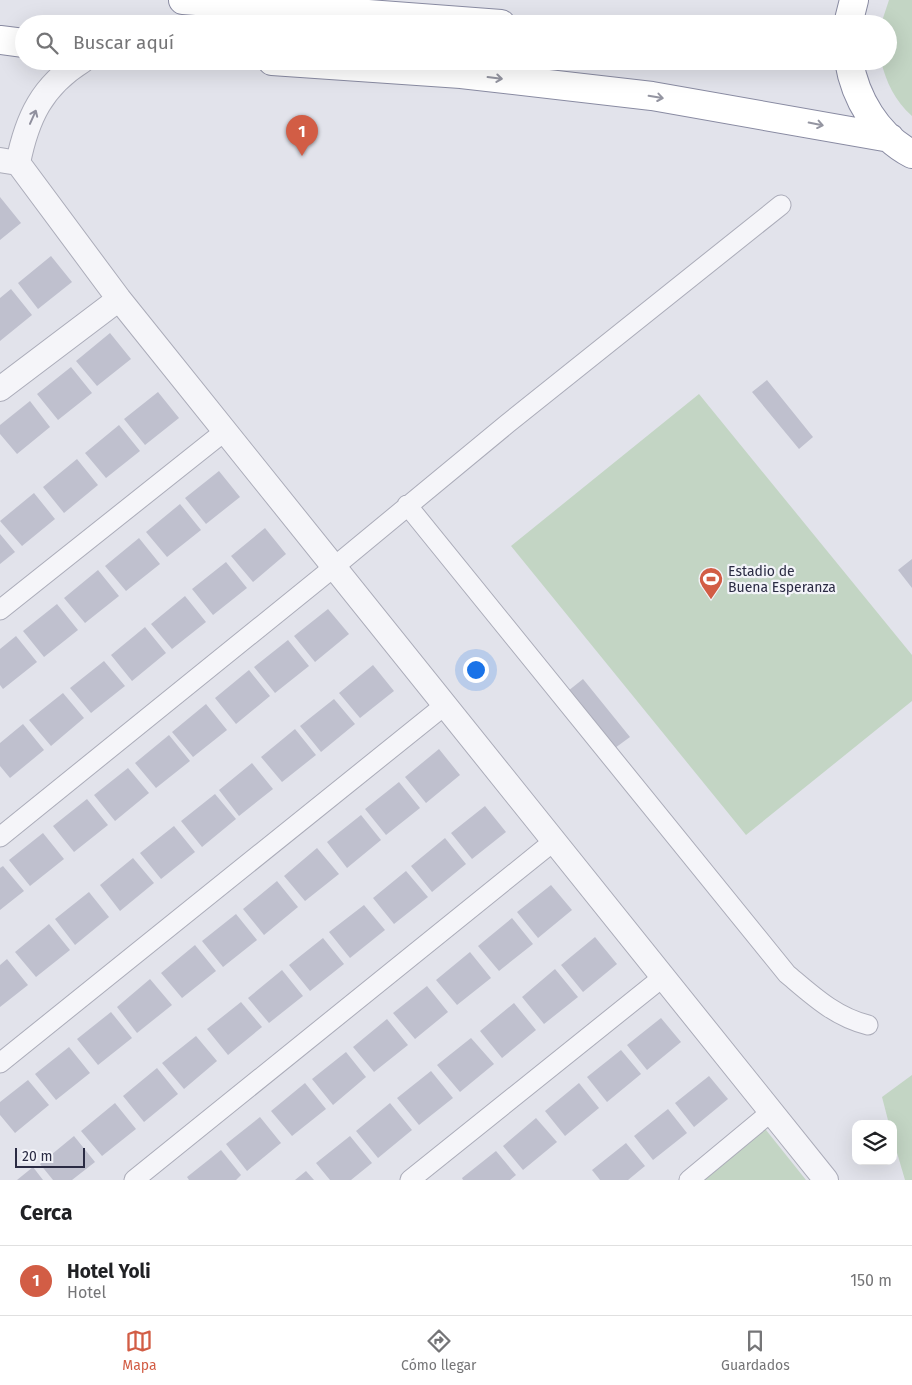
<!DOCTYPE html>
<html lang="es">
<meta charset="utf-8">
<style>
:root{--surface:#fff;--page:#f2f2f2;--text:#202124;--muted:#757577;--line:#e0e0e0;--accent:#d25d45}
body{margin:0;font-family:"Fira Sans",sans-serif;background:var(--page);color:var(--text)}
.controls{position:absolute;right:15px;bottom:15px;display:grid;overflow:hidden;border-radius:10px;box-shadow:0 5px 20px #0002}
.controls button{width:45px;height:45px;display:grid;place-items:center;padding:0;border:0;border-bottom:1px solid var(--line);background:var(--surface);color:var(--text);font:25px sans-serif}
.scale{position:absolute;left:15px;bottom:12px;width:70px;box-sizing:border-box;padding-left:5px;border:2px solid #2a2b43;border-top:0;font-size:14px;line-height:18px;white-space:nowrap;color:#2a2b43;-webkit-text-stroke:4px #f2f3f8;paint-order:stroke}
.you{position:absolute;left:475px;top:669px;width:18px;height:18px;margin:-12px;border:4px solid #fff;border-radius:50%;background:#1a73e8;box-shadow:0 0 0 8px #1a73e833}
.badge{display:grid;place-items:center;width:32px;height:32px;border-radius:50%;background:var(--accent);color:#fff;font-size:16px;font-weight:700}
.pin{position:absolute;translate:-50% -41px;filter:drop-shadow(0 1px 2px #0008)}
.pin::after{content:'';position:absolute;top:26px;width:18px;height:15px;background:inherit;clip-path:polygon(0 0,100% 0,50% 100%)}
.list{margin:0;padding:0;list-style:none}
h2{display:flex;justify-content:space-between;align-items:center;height:65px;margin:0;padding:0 20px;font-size:21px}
h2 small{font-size:16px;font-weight:400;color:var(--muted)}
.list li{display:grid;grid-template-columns:32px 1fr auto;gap:15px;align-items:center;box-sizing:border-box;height:70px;padding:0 20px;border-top:1px solid var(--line)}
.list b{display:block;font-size:19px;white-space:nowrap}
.list p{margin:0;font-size:16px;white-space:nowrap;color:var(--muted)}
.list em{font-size:16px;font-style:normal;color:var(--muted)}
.icon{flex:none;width:28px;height:28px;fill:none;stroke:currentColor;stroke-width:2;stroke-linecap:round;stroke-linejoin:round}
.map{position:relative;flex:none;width:912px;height:1180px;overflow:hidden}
.search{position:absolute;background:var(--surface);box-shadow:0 5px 20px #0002;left:15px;right:15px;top:15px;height:55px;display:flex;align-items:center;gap:12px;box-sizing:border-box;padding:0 18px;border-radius:28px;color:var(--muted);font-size:19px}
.sheet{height:135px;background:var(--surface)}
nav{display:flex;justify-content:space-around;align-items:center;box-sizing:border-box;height:70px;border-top:1px solid var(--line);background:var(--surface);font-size:14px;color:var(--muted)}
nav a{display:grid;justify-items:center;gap:2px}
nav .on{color:var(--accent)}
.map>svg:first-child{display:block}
</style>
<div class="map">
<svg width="912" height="1180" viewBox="0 0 912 1180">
<rect width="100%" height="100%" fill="#e2e3eb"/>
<path fill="#c3d5c4" d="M889,0H912V116C895,101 886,82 881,61H888V24H881Z
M699,394L912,655V701L746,835L511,546Z
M912,1075V1180H905L893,1139V1124H889L882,1097Z
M762,1125L806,1180H695Z"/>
<path fill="#bfc0ce" d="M0,197L21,223L0,240Z
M51,256L72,282L38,309L18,283Z
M11,289L32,315L0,341V298Z
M110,333L131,359L97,386L76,361Z
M71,367L92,393L58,420L37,394Z
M767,380L813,437L799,449L752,392Z
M158,392L179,418L145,445L124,419Z
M30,401L50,427L17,454L0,434V425Z
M119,425L140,451L106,478L85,453Z
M77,459L98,485L64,513L43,487Z
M219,471L240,497L206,524L185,498Z
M34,493L55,519L22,546L0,521Z
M180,504L201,530L167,557L146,532Z
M265,528L286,554L253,582L231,556Z
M0,534L15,552L0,564Z
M139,538L160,564L126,591L105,566Z
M912,559V588L898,570Z
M226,562L247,588L213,615L192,589Z
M98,570L119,596L85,623L64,598Z
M185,596L206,622L172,649L151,624Z
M57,604L78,630L44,657L23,631Z
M328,609L349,634L315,662L294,636Z
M145,627L166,653L132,681L111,655Z
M16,636L37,662L3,689L0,685V649Z
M288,640L309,666L275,693L254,667Z
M104,661L125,686L91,713L70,688Z
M373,665L394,691L360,718L339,693Z
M249,670L270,696L236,724L215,698Z
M583,679L630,737L615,748L568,691Z
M63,693L84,718L51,746L29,720Z
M334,699L355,724L321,752L300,726Z
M206,704L227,730L193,757L172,732Z
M23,724L44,750L10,778L0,766V743Z
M295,729L316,755L282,782L261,757Z
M169,735L190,761L156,788L135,763Z
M439,749L460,775L426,803L405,777Z
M252,763L273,789L239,816L219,790Z
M128,768L149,793L115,821L94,795Z
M399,782L420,808L386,835L365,809Z
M215,794L236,819L202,847L181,821Z
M87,799L108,825L74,852L53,826Z
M485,806L506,832L472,859L451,833Z
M361,815L381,840L347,868L327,842Z
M174,826L195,852L161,879L140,853Z
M43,833L64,859L30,886L9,860Z
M445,838L466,864L432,892L411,866Z
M317,848L339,874L305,901L284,876Z
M133,858L154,883L120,911L100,885Z
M3,866L24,891L0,910V868Z
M406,871L428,897L394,924L373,898Z
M277,881L298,907L264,935L243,909Z
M551,885L572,910L538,938L517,912Z
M89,892L109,917L75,945L55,919Z
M364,905L385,930L350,958L329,932Z
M236,914L257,940L223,967L202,941Z
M512,918L533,944L499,971L478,946Z
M49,924L70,950L36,977L15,952Z
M595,937L617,964L583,992L561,965Z
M323,938L344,964L310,991L289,965Z
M195,945L216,971L182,998L161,973Z
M470,952L491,978L457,1005L436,980Z
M7,959L28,985L0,1007V965Z
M555,969L578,997L544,1024L522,997Z
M282,970L303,996L269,1023L248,998Z
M150,979L172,1005L137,1033L117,1007Z
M427,986L448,1012L415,1039L393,1013Z
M241,1002L262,1027L228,1055L207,1029Z
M514,1003L536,1030L502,1058L480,1031Z
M111,1012L132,1038L98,1065L77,1039Z
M661,1018L681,1042L647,1070L627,1045Z
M387,1019L408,1045L374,1072L353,1047Z
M196,1036L217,1061L184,1089L162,1063Z
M471,1038L494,1064L460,1092L437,1065Z
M69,1047L90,1073L56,1100L35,1074Z
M621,1050L641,1074L607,1102L587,1077Z
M346,1052L366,1077L333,1105L312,1079Z
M157,1068L178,1094L144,1122L123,1096Z
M431,1071L453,1098L419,1125L397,1098Z
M709,1076L728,1099L694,1127L675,1103Z
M28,1080L49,1105L15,1133L0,1115V1102Z
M305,1083L326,1109L292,1136L271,1111Z
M579,1083L599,1108L565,1136L545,1111Z
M115,1103L136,1129L102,1156L81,1131Z
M390,1103L412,1130L378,1158L356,1131Z
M668,1109L687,1133L653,1160L634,1136Z
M260,1117L281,1143L247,1171L226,1144Z
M536,1118L557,1142L523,1170L503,1146Z
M74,1136L95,1162L72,1180H53L40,1164Z
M350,1136L372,1163L351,1180H330L316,1163Z
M626,1143L645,1166L628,1180H600L592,1170Z
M221,1150L241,1175L236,1180H189L187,1177Z
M496,1151L516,1175L510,1180H463L462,1178Z
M33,1167L43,1180H17Z
M306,1171L314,1180H295Z"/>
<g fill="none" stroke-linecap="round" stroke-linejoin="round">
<g stroke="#abacb9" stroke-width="21">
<path id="minor" d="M407,505L787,974C812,995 835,1017 868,1025
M0,610L225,431
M0,837L334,567L507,424L781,205
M0,1063L445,705
M134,1180L554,841
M410,1180L663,977
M689,1180L771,1112"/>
</g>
<g stroke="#abacb9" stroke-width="26">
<path id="tertiary" d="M0,160L18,163L119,299L826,1180
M18,163C27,118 42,86 82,61
M0,389L119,299"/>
</g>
<g stroke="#898ba2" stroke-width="30">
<path id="trunk" d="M183,0L501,24
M848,24L854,0
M0,40L24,43
M272,61L461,74L652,96L890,138
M849,61C855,98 877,136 912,154"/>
</g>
<use href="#minor" stroke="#f5f5f9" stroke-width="19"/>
<use href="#tertiary" stroke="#f5f5f9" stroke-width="24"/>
<use href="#trunk" stroke="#fff" stroke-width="28"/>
</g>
<defs><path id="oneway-shaft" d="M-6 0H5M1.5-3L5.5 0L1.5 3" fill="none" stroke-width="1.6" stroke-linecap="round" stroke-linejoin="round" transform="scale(1.25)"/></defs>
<g stroke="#9495a1">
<use href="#oneway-shaft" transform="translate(495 78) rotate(7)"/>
<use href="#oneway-shaft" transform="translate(656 97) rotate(9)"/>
<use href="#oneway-shaft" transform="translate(816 124) rotate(11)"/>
</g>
<use stroke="#90909e" href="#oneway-shaft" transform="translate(33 117) rotate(-66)"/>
<defs>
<g id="stadium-pin" transform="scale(1.25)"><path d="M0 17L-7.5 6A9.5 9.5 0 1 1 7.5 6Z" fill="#d25d45" stroke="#f2f3f8"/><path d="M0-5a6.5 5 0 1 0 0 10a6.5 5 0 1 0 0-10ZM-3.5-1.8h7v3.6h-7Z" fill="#fff"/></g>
</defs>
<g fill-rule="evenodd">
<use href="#stadium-pin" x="711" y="579"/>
</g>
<g text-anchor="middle" stroke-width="4.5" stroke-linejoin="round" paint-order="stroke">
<g font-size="14" fill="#2a2b43" stroke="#f2f3f8" text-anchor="start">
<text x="728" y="576">Estadio de<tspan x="728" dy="16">Buena Esperanza</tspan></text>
</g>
</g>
</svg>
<div class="controls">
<button><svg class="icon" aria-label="layers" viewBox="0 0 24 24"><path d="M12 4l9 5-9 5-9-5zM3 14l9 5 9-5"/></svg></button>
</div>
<div class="scale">20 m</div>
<div class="you"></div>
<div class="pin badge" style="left:302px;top:156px">1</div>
<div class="search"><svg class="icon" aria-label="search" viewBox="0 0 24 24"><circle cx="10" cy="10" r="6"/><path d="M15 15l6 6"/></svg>Buscar aquí</div>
</div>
<section class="sheet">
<h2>Cerca<small></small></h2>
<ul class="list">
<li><span class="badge">1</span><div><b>Hotel Yoli</b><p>Hotel</p></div><em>150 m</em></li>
</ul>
</section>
<nav>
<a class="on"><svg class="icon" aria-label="map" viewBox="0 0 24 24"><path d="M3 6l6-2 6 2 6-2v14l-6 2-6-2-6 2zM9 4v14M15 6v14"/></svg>Mapa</a>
<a><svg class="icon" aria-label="directions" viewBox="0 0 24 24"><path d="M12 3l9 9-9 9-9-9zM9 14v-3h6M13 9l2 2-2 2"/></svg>Cómo llegar</a>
<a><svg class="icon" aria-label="saved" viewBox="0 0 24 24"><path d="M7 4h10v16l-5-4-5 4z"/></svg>Guardados</a>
</nav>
